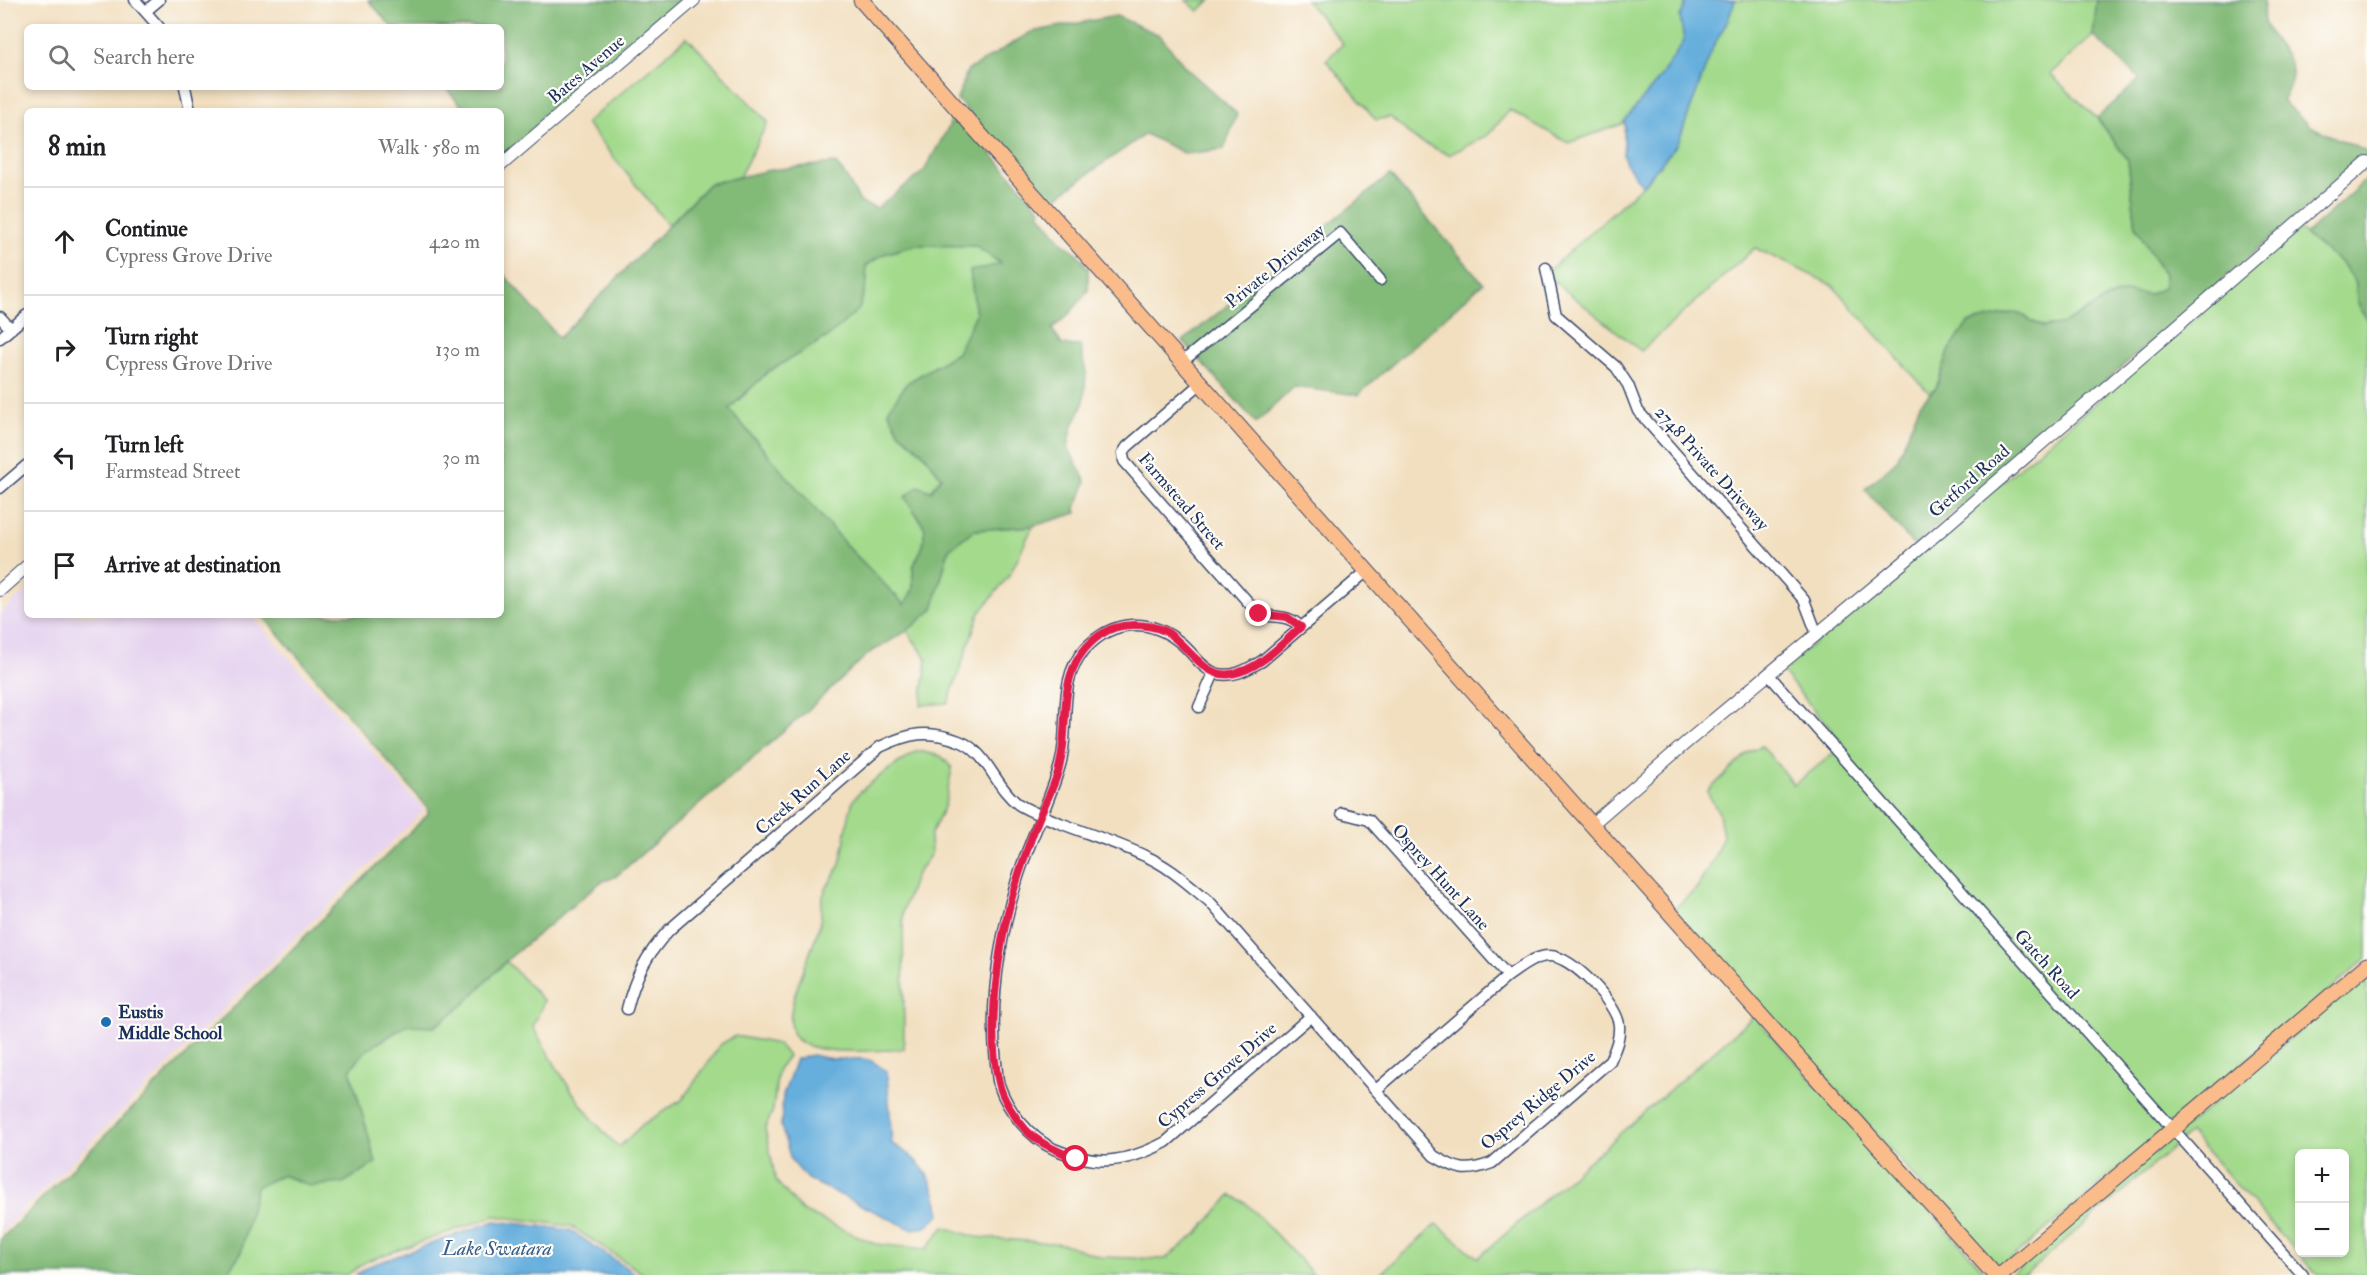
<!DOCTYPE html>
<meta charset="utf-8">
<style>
:root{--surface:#fff;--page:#f6f6f6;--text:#202124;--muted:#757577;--line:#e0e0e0}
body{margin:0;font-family:"IM FELL Double Pica",serif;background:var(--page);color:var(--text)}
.controls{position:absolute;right:18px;bottom:18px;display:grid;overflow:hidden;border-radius:9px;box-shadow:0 3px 9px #0003}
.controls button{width:54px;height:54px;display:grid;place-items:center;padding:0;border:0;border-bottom:2px solid var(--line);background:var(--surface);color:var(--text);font:30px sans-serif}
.stop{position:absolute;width:18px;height:18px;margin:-14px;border:4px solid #e11d48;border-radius:50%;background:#fff}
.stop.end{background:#e11d48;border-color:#fff;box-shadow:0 2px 6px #0008}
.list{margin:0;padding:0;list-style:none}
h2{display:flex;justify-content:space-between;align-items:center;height:78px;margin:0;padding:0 24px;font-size:26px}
h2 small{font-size:20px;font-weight:400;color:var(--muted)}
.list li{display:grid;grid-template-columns:39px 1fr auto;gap:18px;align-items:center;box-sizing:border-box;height:108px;padding:0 24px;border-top:2px solid var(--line)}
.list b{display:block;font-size:22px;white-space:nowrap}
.list p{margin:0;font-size:20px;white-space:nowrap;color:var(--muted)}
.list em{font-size:20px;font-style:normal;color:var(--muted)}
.icon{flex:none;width:33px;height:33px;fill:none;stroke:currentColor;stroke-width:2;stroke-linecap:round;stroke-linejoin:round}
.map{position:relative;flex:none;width:2367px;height:1275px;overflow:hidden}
.search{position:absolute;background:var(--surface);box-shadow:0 3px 9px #0003;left:24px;top:24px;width:480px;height:66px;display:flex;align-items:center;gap:15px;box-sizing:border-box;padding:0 21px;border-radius:9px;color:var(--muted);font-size:22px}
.panel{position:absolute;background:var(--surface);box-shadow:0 3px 9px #0003;left:24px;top:108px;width:480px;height:510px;border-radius:9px}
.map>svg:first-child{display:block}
</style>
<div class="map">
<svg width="2367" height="1275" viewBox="0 0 2367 1275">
<rect width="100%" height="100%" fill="#fdfcf7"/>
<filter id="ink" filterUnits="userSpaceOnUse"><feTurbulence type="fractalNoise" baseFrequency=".0167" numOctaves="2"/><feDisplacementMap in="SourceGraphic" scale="12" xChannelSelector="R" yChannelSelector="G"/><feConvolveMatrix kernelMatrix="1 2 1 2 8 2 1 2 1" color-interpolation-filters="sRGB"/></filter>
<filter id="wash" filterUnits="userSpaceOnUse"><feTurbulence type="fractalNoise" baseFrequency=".008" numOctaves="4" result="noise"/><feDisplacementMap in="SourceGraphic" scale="24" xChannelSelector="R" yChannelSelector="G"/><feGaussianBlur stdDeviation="1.35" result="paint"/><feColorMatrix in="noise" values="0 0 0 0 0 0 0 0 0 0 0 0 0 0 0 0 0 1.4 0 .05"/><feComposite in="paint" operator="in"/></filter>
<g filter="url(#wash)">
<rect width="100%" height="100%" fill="#f2dfc0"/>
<path fill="#e6d3f0" d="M27,590V615H251L424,810L0,1233V613Z"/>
<path fill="#a3da8c" stroke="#5f8475" stroke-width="1.5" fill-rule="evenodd" d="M1186,0H1211L1198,11Z
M1306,0H1687L1680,17L1685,41L1656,83L1622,124L1568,143L1510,110L1488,135L1449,155L1415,139L1390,117L1376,120L1326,60L1343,44Z
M1735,0H2097L2093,36L2050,74L2097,118L2128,160L2136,227L2164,275V288L2147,295L2128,292L2114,295L2061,325L2043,327L2016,312L1949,351L1936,388L1930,394L1832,285L1755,248L1641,351L1545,274L1645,183L1678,143L1713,47L1728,20Z
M687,37L768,122L739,177L709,184L668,225L586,123Z
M2299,229L2343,264L2356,284L2357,302L2367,319V958L1998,1270L1674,909L1696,889L1713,861L1723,836L1719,813L1707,792L1750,751L1762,746L1794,785L1844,745L1781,671Z
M916,245L976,246L1002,265L970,271L976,314L967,336L957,353L907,383L899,432L925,455L941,477L931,491L906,497L925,528L923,546L913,567V589L904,605L845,544L729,409L769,371L829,336L867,283L866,266L884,254Z
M1033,526L1010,574L979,614L948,703L921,705L927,659L907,631L933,608L949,549L974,530Z
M918,751L941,756L952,768L945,805L930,836L931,854L915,876L903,911L904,1049C879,1050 808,1058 794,1036C779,1013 815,949 820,923C822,914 820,905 823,896C826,885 836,875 840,864C845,846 847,816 853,801C859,788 904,759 918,751Z
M506,961L544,1001L533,1027C557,1069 583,1115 619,1147L643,1124L682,1100L721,1044L735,1036L778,1044L788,1056L778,1069L773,1110L765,1129L776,1181L802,1211L875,1244L926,1249L944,1227L976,1237L1064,1244L1102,1257L1165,1259L1198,1233L1231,1195L1246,1203L1314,1275H645L571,1226L495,1216L367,1261L347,1275H225L241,1253L255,1187L282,1175L311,1186L375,1163L350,1070L365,1051L407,1025L434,1027L464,1004Z
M2367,973V1275H2317L2190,1133L2025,1275H2010ZM2300,1154H2344V1252H2300Z
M1754,1016L1988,1275H1379L1437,1224L1478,1258Z"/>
<path fill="#82ba78" stroke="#4e746b" stroke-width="1.5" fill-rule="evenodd" d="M368,0H685L504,155L501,151V111H466L445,87H501V27H392Z
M2097,0H2264C2264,7 2262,17 2265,24C2279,56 2307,60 2282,101L2310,126L2367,152V155L1914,546L1865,489L1897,460L1920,404L1936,388L1949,351L1968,323L2016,312L2043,327L2061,325L2114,295L2128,292L2148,295L2164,288V275L2136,227L2128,160L2097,118L2140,79L2093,36Z
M1116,16L1160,35L1185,67L1237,114L1224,149L1186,154L1145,134C1113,158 1079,178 1049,204L957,99L967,71L1031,32Z
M954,111L1041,210L1039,213L1063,243L1077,253L1088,269V291L1071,312L1052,329L1062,345L1080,346L1086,372L1084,402L1072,427L1068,447L1086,482L1076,508L1077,513L1033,526L974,530L949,549L933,609L907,631L868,654L806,712L615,877L601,882L507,960L464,1004L434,1027L407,1025L365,1051L350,1070L376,1163L343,1183L311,1186L282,1175L256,1187L241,1253L225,1275H0V1240L428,814L427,807L262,615H501V271L559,338L709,184L770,170L835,163L845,175L861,203L877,208L924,171L949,126ZM916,245L976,246L1001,264L970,271L976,314L957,353L907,383L888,410L899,432L925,455L941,477L931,491L918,486L905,497L925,528L923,546L913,567V589L905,605L845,544L729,409L769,371L829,336L859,309L867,283L866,266L884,254Z
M1390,175L1483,283L1358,395L1294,387L1256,423L1183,341Z
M2367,179V319L2357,302L2356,284L2343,264L2305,235Z"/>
<path fill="#66afdd" stroke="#406f9e" stroke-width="1.5" d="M1687,0H1735L1728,20L1713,47L1678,143L1642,186L1626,163L1623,154L1625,120L1656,83L1684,41L1680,17Z
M812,1055C820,1057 828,1059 837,1059C862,1061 866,1052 887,1073L892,1144C923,1160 935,1181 940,1215L926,1227L911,1229L807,1179L791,1160L781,1126L783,1096L796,1059Z
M495,1221L570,1230L637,1275H356L369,1266Z"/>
</g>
<g filter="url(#ink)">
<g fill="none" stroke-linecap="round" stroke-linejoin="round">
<g stroke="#3b496d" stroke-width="13">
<path id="minor" d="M135,0L159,27
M146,11L159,0
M185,87L190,111
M1546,268L1556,315L1616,367L1628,385L1638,411L1804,600L1817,634
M0,317L11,329
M0,338L27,315
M1182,362L1340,233L1380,280
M1201,383L1127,447L1123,453L1124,461L1255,610C1270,622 1283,610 1301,627
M0,488L27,465
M1768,674L2303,1275
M1199,707L1214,673
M1342,813L1369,820L1508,976
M627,1009C635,977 646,955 669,930L880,747C909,733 928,729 959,741C987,751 995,787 1018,804C1030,812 1046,817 1060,823C1088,834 1118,843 1145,856C1169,866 1189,885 1209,901L1434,1156C1458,1170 1465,1173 1492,1163L1610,1061C1615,1049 1620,1039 1619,1025C1617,1004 1572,955 1549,956C1534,956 1520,968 1508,976L1376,1090
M1311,1016L1166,1142C1126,1163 1096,1167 1054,1149C1029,1137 1008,1111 999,1085C997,1079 997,1070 996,1063C989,1003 1000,937 1017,880C1029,841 1049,804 1060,765C1071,727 1056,680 1085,649C1113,619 1150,617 1181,643C1193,653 1201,668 1215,673C1232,679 1248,669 1262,661L1367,571"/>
</g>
<g stroke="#3b496d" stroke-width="14">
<path id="tertiary" d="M501,165L694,0
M0,590L27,566
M1592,824L1688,741L1904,562L2367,162"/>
</g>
<g stroke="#3b496d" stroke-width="17">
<path id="primary" d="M861,0L1787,1045L1995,1275
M2001,1275L2367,965"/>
</g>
<use href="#minor" stroke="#fff" stroke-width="10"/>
<use href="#tertiary" stroke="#fff" stroke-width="12"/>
<use href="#primary" stroke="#f9bc8a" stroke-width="15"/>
</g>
</g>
<g fill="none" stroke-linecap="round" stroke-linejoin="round" filter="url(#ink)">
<path stroke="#e11d48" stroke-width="8" d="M1076,1159C1059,1151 1039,1144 1026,1130C1015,1118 1002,1098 999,1083C985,1028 1000,931 1018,877C1025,856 1032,834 1041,813C1047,800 1054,786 1058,772C1073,721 1051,671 1100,635C1110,628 1123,625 1134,625C1144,625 1156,627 1165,631C1187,643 1203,679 1231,674C1259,670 1280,645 1301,627L1287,617L1259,614"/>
</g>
<circle fill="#1f6fb2" stroke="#fdfcf7" stroke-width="2" cx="106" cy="1022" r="6"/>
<g text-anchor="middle" stroke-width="4.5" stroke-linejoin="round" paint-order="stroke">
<g font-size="18" fill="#1b2f5e" stroke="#fdfcf7">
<text transform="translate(586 69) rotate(-41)" y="6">Bates Avenue</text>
<text transform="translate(1275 266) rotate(-39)" y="6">Private Driveway</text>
<text transform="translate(1712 468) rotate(48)" y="6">2748 Private Driveway</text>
<text transform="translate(1969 481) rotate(-41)" y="6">Getford Road</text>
<text transform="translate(1182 501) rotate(49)" y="6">Farmstead Street</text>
<text transform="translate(803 792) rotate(-41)" y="6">Creek Run Lane</text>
<text transform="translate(1441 877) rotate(48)" y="6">Osprey Hunt Lane</text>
<text transform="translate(2047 964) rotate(48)" y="6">Gatch Road</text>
<text transform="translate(1217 1075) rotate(-41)" y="6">Cypress Grove Drive</text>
<text transform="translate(1538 1100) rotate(-40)" y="6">Osprey Ridge Drive</text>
</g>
<g font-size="18" font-weight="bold" fill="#1b2f5e" stroke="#fdfcf7" text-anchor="start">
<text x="118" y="1018">Eustis<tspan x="118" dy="21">Middle School</tspan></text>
</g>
<g font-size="20" font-style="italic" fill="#355c8a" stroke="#fdfcf7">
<text x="497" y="1255">Lake Swatara</text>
</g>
</g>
</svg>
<div class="controls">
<button>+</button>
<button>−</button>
</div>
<div class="stop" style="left:1076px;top:1159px"></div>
<div class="stop end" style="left:1259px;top:614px"></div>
<div class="search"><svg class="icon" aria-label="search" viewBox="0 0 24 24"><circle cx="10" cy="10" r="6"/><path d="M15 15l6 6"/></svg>Search here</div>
<section class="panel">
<h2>8 min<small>Walk · 580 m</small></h2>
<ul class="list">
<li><svg class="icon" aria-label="ahead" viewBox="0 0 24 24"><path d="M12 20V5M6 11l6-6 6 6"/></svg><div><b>Continue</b><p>Cypress Grove Drive</p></div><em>420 m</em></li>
<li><svg class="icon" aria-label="right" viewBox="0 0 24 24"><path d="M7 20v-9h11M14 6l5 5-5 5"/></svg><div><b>Turn right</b><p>Cypress Grove Drive</p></div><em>130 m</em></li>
<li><svg class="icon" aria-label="left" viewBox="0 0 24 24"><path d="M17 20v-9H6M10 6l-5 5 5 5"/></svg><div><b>Turn left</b><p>Farmstead Street</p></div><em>30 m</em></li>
<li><svg class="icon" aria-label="arrive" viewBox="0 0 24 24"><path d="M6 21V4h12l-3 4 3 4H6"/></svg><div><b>Arrive at destination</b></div></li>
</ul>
</section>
</div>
